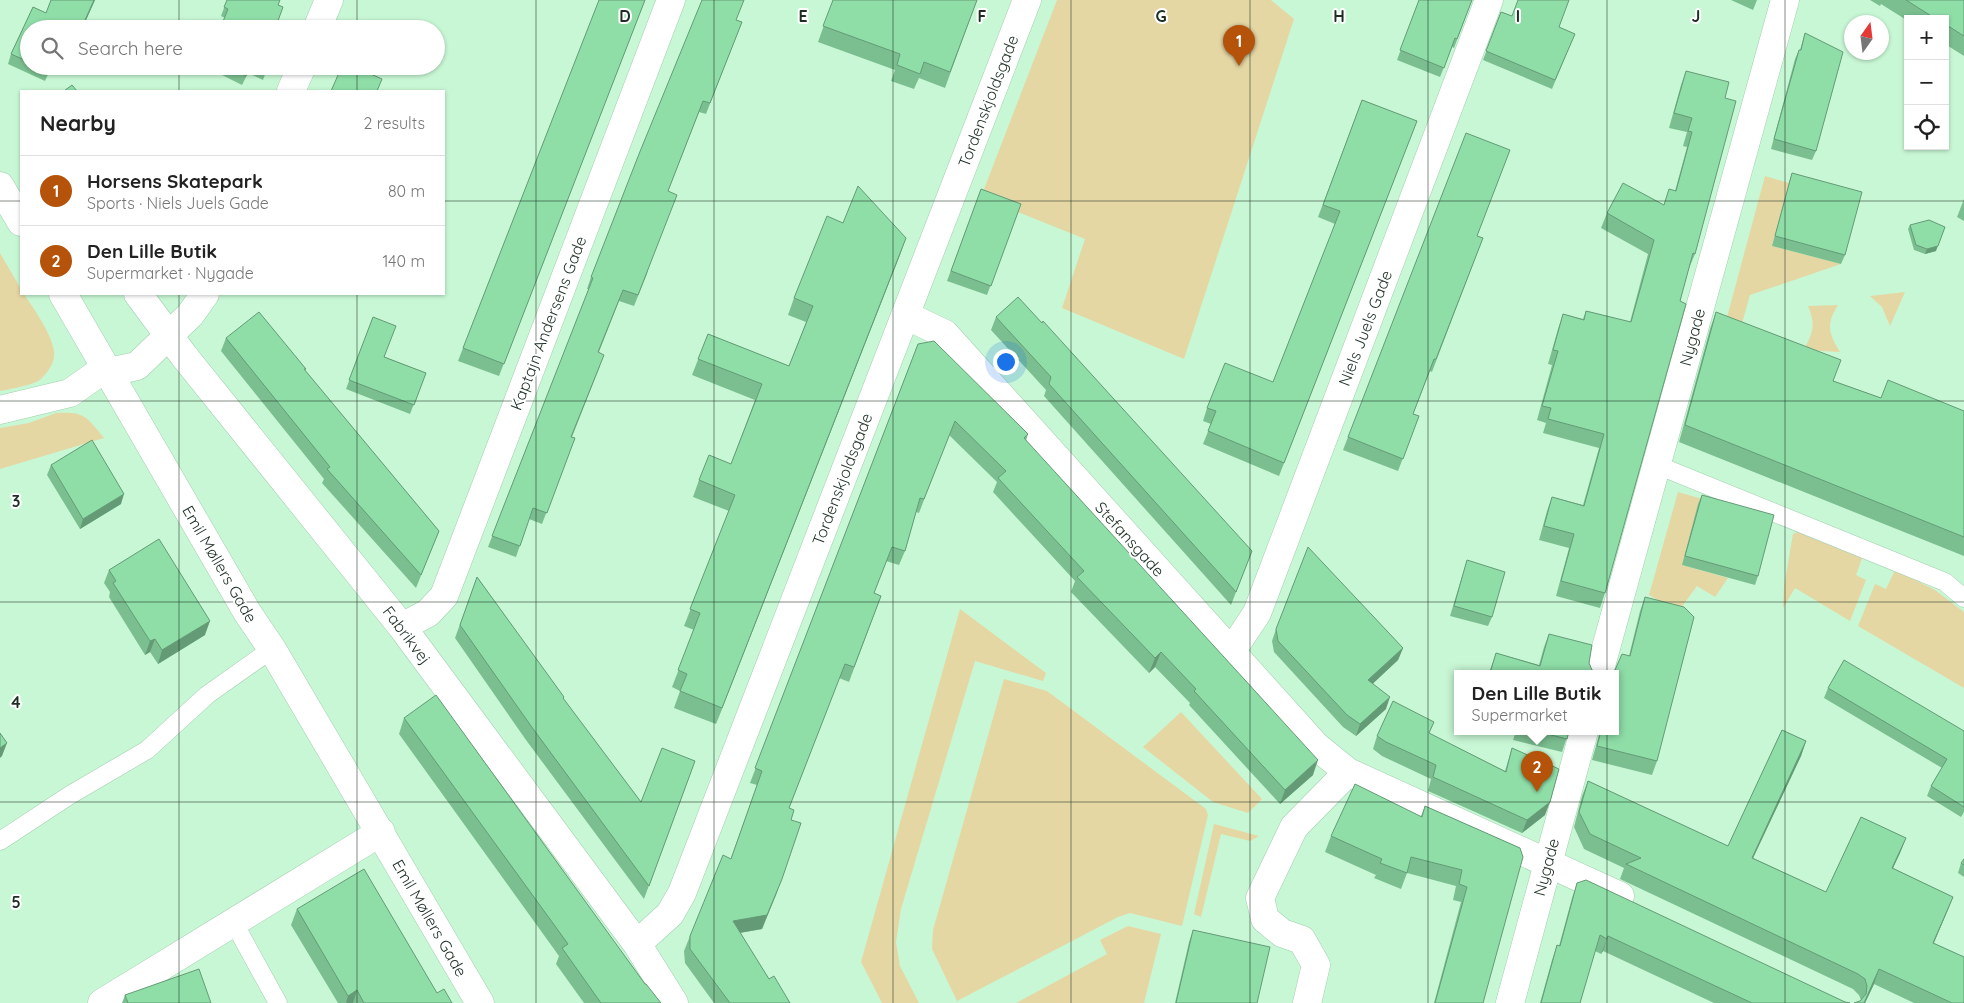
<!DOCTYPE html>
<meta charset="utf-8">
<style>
:root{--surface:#fff;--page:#f6f6f6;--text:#222;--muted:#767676;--line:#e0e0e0;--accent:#b45309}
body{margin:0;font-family:Quicksand,sans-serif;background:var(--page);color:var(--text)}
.controls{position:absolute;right:15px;top:15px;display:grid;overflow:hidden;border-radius:0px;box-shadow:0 1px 4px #0004}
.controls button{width:45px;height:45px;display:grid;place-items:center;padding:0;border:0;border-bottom:1px solid var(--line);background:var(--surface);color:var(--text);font:25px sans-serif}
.compass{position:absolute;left:1844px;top:15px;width:45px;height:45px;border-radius:50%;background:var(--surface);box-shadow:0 1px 4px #0004;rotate:14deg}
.you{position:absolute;left:1005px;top:361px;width:18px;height:18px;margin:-12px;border:4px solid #fff;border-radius:50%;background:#1a73e8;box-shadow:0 0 0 8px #1a73e833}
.badge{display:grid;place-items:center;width:32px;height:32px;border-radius:50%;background:var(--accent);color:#fff;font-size:16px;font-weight:700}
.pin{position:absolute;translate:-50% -41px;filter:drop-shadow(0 1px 2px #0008)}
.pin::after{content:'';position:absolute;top:26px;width:18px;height:15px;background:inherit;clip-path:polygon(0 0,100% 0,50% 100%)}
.popup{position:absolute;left:1454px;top:670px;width:165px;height:65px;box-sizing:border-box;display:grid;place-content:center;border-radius:0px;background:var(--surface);filter:drop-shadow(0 1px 4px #0005);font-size:16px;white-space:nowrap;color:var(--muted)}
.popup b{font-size:19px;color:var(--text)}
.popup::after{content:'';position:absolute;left:50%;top:100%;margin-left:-10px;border:10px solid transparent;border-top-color:var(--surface)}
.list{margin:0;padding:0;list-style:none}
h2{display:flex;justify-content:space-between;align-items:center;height:65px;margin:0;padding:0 20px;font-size:21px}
h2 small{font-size:16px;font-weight:400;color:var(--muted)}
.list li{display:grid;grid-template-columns:32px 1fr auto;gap:15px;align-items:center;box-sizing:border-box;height:70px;padding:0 20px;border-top:1px solid var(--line)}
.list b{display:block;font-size:19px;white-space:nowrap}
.list p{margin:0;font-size:16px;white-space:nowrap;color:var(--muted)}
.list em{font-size:16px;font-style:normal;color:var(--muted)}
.icon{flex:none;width:28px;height:28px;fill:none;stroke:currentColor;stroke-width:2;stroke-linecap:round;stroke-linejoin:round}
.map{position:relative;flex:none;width:1964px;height:1003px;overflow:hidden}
.search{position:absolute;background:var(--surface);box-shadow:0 1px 4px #0004;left:20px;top:20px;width:425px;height:55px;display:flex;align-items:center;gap:12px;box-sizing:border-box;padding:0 18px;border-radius:28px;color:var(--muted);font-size:19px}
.panel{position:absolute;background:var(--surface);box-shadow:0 1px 4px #0004;left:20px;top:90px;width:425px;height:205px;border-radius:0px}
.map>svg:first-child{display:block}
</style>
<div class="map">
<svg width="1964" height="1003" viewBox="0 0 1964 1003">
<rect width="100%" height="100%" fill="#c8f7d5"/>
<path fill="#e5d7a4" d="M1057,0H1271L1294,19L1184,359L1062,308L1085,239L981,197Z
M1765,176L1789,183L1772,246L1841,264L1750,295L1741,327L1726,321Z
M0,253L21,289V294H24C33,308 56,339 54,356C54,364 46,374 41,379C34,385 10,389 0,391Z
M1905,292L1890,326L1882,307L1870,296Z
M1838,305C1826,325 1828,332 1840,352L1804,350C1813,332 1816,325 1808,306Z
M56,413C85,412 86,416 104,438L0,469V428L29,423Z
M1678,492L1713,502L1682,565L1728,578L1715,597L1697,586L1678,612L1649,595Z
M1800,531L1863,556L1856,575L1866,580L1850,621L1795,588L1783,608L1784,586L1793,534Z
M1895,570L1935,590L1964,612V688L1858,626L1875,584L1886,589Z
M960,609L1046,673L1043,681L975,661L901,909L896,942L900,966L919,1003H882L861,962Z
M1004,679L1047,691L1206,809L1208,815L1182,926L1130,913L1118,917L957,1001L932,949L933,930Z
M1181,712L1262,799L1248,813L1213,802L1143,747Z
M1214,824L1259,836L1250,841L1221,834L1201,917L1194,914Z
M1128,926L1161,934L1144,1003H1016L1107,954L1100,940Z"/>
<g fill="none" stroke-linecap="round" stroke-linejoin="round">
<g stroke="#a2cfaf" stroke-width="19">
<path id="lane" d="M1657,465L1945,582L1964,598
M0,841L70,795L147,750L207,695L272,649
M234,923L278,1003"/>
</g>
<g stroke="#a2cfaf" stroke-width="29">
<path id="street" d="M317,29L329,0
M291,91L302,66
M0,186L21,222
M63,294L247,612L272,649L480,1003
M138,294L184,356L402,627L637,944L674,1003
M905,315L945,334L1316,746L1348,772L1620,896
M109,372L137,366L190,315L205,294
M0,410L70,393L107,367
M402,627L428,613L444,596L671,0
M1231,652L1257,613L1489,0
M1599,673L1785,0
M637,944L670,914L682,893L1027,0
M102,1003L381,832
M1307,1003L1316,965L1302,940L1282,933L1265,919L1260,898L1294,827L1348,772
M1510,1003L1584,731"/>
</g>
<use href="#lane" stroke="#fff" stroke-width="18"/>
<use href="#street" stroke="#fff" stroke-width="28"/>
</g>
<path fill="#7bbf90" d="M51,0H95L82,29H29V66H52L45,81L8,64L11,54L33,7L46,13Z
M227,0H280L225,18L221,16Z
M645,0L499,376L458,361L463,348Z
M833,0H977L945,88L919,78L914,89L891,81L895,70L818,42Z
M1419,0H1472L1454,48L1452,47L1440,77L1397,60Z
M1731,0H1757L1753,10Z
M1870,0H1964V56L1945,44V19H1908V21L1881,4L1880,6Z
M1501,12L1512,16L1559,27L1575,34L1552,89L1483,60Z
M736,20L742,22L706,114L699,112L668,191L647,274L634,306L619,301L599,352L600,366L572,437L575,438L542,524L529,519L516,557L488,547L589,289H587L591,277Z
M1805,33L1816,151L1812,160L1771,149L1795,59L1799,50H1800Z
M204,66H268L263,80L248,73L242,85Z
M1686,71L1725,98L1695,254L1689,268L1680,301L1605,593L1600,608L1556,596L1569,548L1539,540L1547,511L1552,497L1583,505L1599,448L1543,433L1546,423L1537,420L1552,365L1548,364L1558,329L1563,314L1583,319L1586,311L1630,322L1648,254L1601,228L1607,213L1664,205L1669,189L1675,191L1687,147L1683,146L1687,132L1669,128L1681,85Z
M1362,100L1417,121L1279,476L1203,444L1211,424L1203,421L1207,408L1273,382L1335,224L1318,217Z
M1792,173L1845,255L1841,264L1772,246L1789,183Z
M981,189L1021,204L987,295L947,281Z
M1964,199V221L1957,217Z
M843,223L906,238L716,724L674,708L680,691L672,687L694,630L684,626L729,511L693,497L699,480L731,464L755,400L692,375L708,334L789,366L806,322L788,315L794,298Z
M1910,225L1936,251L1925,254L1914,250L1908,229Z
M1477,236L1483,238L1432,372L1430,371L1413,414L1419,416L1398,471L1343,450L1348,437Z
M1716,312L1834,381L1881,398L1964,411V556L1679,442L1710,329Z
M373,317L385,357L426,373L410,414L346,389Z
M996,317L1247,564L1231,605L1044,396L1046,390L991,330Z
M226,338L306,369L305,371L439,531L416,588L322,483L324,479L221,351Z
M918,344L1028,434L1026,441L1313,775L1280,804L1189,705L1190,703L1155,667L1149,673L1071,592L1075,581L993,492L997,482L949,435L919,513L916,512L905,551L899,565L886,561L874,593L881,596L849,682L839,678L789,808L791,820L777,893L762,929L740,933L769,979L790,1003H714L685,963L684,951L690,936L731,858L757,785L750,783Z
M51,465L121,504L80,529L47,475Z
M1702,495L1758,576L1755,585L1682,565L1698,504Z
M1467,560L1492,617L1488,626L1450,616Z
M109,570L205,635L158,664L150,652L145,655L109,597L110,592L104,583Z
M477,577L563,699L641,802L695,761L644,899L526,740L455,638Z
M1645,597L1657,761L1652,775L1592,760L1599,735V731H1616L1615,670L1629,656L1640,611Z
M1276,629L1403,648L1398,660L1373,683L1386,709L1356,736L1343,727L1274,652L1272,641Z
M1549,634L1589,663L1592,670L1597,673H1489L1496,653L1539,665L1544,647Z
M1828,688L1964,731V812L1961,817L1927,796L1931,786L1942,768L1824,698Z
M404,718L645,984L661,1003H584L556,964L559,956L399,734Z
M1782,730L1806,741L1801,756L1753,858L1826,892L1861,817L1906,838L1900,853L1893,868L1953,897L1947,912L1934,943L1964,957V1003H1914L1874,984L1865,1003H1854L1860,1001L1861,1000L1859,995L1853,989L1620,879L1624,868L1584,849L1574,827L1582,796L1588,781L1728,846Z
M1516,731H1569L1562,752L1513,740Z
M1430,734L1505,771L1512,748L1545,815L1522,833L1428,791L1431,779L1382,756L1373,749L1377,736Z
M1425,806L1520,848L1483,1003H1434L1461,902L1453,900L1456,886L1407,873L1401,889L1374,878L1376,875L1325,852L1331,836L1421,816Z
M1964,859V877L1958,873L1961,863Z
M1577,883L1845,1002L1850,1003H1714L1603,951L1601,954L1595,951L1580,1003H1540L1552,960L1557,945L1559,946L1572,898Z
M297,909L437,993L452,1003H338L291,925Z
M1193,930L1257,1003H1175L1189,942Z
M125,995L211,1003H122Z"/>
<path fill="#649b76" d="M94,0H95L82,29H81Z
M1945,227L1936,251L1925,254L1927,249Z
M906,238L900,255L716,724L722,708Z
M124,494L121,504L80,529L83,519Z
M210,621L205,635L158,664L162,650Z
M155,639L150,652L145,655L150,641Z
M1403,648L1398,660L1364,692L1368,680Z
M1161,652L1155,667L1149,673L1155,658Z
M1390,697L1386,709L1356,736L1360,724Z
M1806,741L1801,756L1746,873L1752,858Z
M7,743L2,756L0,758V748Z
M1318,760L1313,775L1280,804L1285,790Z
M1550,802L1545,815L1522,833L1527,820Z
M1906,838L1900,853L1886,883L1892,868Z
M782,879L762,929L727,935L733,921Z
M1953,897L1947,912L1927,958L1933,943Z
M1608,936L1603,951L1601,954L1607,939Z
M1879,969L1874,984L1865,1003H1864Z
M357,990L353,1003H346L348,996Z"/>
<path fill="#8fdea8" stroke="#649b76" d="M51,0H94L81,29H76L70,25L68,29H29V62L11,54L33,7L46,13Z
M227,0H280L278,5L283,7L275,29H220L228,9L224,7Z
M599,0H645L504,364L463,348Z
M702,0H744L736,20L742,22L710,103L703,101L668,191L677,195L638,295L623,290L598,352L604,355L571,437L575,438L547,513L533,508L520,546L492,536L593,278L591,277L639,154Z
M833,0H977L950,72L924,62L920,74L897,65L900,54L823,26Z
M1419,0H1472L1457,39L1455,38L1444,68L1400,50Z
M1518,0H1569L1559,27L1575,34L1555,80L1486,51L1501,12L1512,16Z
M1906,0H1964V36L1945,24V19H1936Z
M1805,33L1843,52L1816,151L1774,139L1799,50H1801Z
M37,66H51L48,72Z
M226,66H250L246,76Z
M256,66H268L266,71Z
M342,66H353L382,79L377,91H331Z
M1686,71L1729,82L1725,98L1736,101L1695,254L1693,253L1680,301L1686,304L1605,593L1561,581L1574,534L1544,526L1552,497L1584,506L1604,434L1548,419L1551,408L1542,406L1558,351L1553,350L1563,314L1584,320L1586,311L1631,322L1654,240L1607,213L1623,183L1664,205L1669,189L1676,191L1692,132L1688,131L1692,118L1674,113Z
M72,85L77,91H64Z
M1362,100L1417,121L1284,463L1208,431L1216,411L1207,408L1225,363L1273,382L1340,211L1323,205Z
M1466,133L1510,150L1477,236L1483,238L1436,359H1434L1413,414L1419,416L1403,459L1348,437Z
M1792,173L1862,192L1845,255L1775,236Z
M858,186L906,238L722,708L680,691L687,674L678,670L700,613L690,609L735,495L699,480L709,455L731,464L762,384L698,359L708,334L789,366L813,306L794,298L827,216L843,223Z
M981,189L1021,204L991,286L951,271Z
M1929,220L1945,227L1938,246L1927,249L1916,245L1910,225Z
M1018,297L1042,323L1043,321L1252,551L1236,592L1049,384L1051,377L996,317Z
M259,312L306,369H304L439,531L421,575L327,469L330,467L226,338Z
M1716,312L1841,360L1833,381L1881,398L1888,380L1964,411V537L1685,425Z
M373,317L396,326L384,357L426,373L414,405L349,380Z
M934,341L1028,434L1024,438L1318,760L1285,790L1194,691L1196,689L1161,652L1155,658L1077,577L1084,571L998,478L1006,471L955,421L924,499L920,498L905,551L892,547L874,593L881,596L854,667L845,664L789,808L794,810L791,820L801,823L782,879L767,915L733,921L769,979L774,976L790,1003H730L690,949V936L723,855L731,859L762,771L755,768L918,344Z
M92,440L124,494L83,519L51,465Z
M1702,495L1774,515L1758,576L1685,556Z
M159,539L210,621L162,650L155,639L150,641L113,583L116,581L109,570Z
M1308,547L1403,648L1368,680L1390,697L1360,724L1347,715L1278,641L1276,629Z
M1467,560L1505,572L1492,617L1454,606Z
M477,577L564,697L563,698L641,802L662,748L695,761L649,886L531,726L460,625Z
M1645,597L1684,607L1694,617L1657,761L1597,746L1601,731H1616V673H1610L1615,670L1622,654L1630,656Z
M1549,634L1592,645L1589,663L1592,670L1597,673H1490L1496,653L1540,666Z
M1844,660L1964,731V807L1931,786L1947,759L1828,688Z
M436,695L645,984H646L661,1003H601L562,948L568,944L404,718Z
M1393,701L1434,722L1429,733L1506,772L1512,748L1559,769L1550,802L1527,820L1433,777L1436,765L1386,742L1377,736Z
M1782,730L1806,741L1752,858L1826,892L1861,817L1906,838L1892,868L1953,897L1933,943L1964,957V1003H1952L1879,969L1864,1003H1854L1860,1001L1866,994L1867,986L1865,979L1858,974L1626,864L1641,858L1590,834L1579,812L1588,781L1728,846Z
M1535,731H1569L1567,739Z
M0,733L7,743L0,748Z
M1355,784L1422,817L1425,806L1520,848L1523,857L1483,1003H1435L1467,887L1459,884L1462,870L1411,857L1407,873L1380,863L1382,859L1331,836Z
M1964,859V865L1961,863Z
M364,869L437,993L444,989L452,1003H364L357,990L348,996L297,909Z
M1586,880L1845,1002L1850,1003H1752L1608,936L1607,939L1600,935L1580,1003H1541L1557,945L1560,946L1577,883Z
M1193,930L1270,947L1257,1003H1176Z
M199,969L211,1003H128L125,995Z"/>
<path fill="none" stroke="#1d2f23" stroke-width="1" stroke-opacity="0.55" d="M179,0V29M357,0V29M536,0V1003M714,0V1003M893,0V1003M1071,0V1003M1250,0V1003M1428,0V1003M1607,0V1003M1785,0V1003M179,66V91M357,66V91M0,201H21M444,201H1964M179,294V1003M357,294V1003M0,401H1964M0,602H1964M0,802H1964"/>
<g text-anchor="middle" stroke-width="4" stroke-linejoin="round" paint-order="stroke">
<g font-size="16" fill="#1d2f23" stroke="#fff">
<text transform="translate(988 101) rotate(-69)" y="6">Tordenskjoldsgade</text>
<text transform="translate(548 323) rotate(-69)" y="6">Kaptajn Andersens Gade</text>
<text transform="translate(1365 328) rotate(-69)" y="6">Niels Juels Gade</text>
<text transform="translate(1692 337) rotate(-75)" y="6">Nygade</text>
<text transform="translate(842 479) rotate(-69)" y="6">Tordenskjoldsgade</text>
<text transform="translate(1130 539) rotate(48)" y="6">Stefansgade</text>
<text transform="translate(220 564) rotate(60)" y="6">Emil Møllers Gade</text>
<text transform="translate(407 635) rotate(53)" y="6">Fabrikvej</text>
<text transform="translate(1546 867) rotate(-75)" y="6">Nygade</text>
<text transform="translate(430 918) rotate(60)" y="6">Emil Møllers Gade</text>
</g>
</g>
<g font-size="16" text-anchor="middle" font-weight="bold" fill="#1d2f23" stroke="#fff" stroke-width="4" stroke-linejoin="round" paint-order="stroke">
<text x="625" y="22">D</text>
<text x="803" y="22">E</text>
<text x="982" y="22">F</text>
<text x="1161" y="22">G</text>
<text x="1339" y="22">H</text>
<text x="1518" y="22">I</text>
<text x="1696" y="22">J</text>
<text x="16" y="507">3</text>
<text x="16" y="708">4</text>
<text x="16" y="908">5</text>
</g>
</svg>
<div class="controls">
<button>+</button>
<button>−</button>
<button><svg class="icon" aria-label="locate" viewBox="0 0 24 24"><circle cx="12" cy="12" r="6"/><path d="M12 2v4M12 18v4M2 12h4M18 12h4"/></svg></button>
</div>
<svg class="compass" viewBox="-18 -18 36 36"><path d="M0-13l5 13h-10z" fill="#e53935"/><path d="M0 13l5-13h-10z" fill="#767676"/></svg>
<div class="you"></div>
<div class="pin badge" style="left:1239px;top:66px">1</div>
<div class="pin badge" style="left:1537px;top:792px">2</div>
<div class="popup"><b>Den Lille Butik</b>Supermarket</div>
<div class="search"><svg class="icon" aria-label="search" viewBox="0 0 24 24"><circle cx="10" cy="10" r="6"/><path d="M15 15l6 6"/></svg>Search here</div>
<section class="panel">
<h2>Nearby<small>2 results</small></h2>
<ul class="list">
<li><span class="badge">1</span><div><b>Horsens Skatepark</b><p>Sports · Niels Juels Gade</p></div><em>80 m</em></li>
<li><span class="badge">2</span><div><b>Den Lille Butik</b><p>Supermarket · Nygade</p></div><em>140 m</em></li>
</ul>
</section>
</div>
